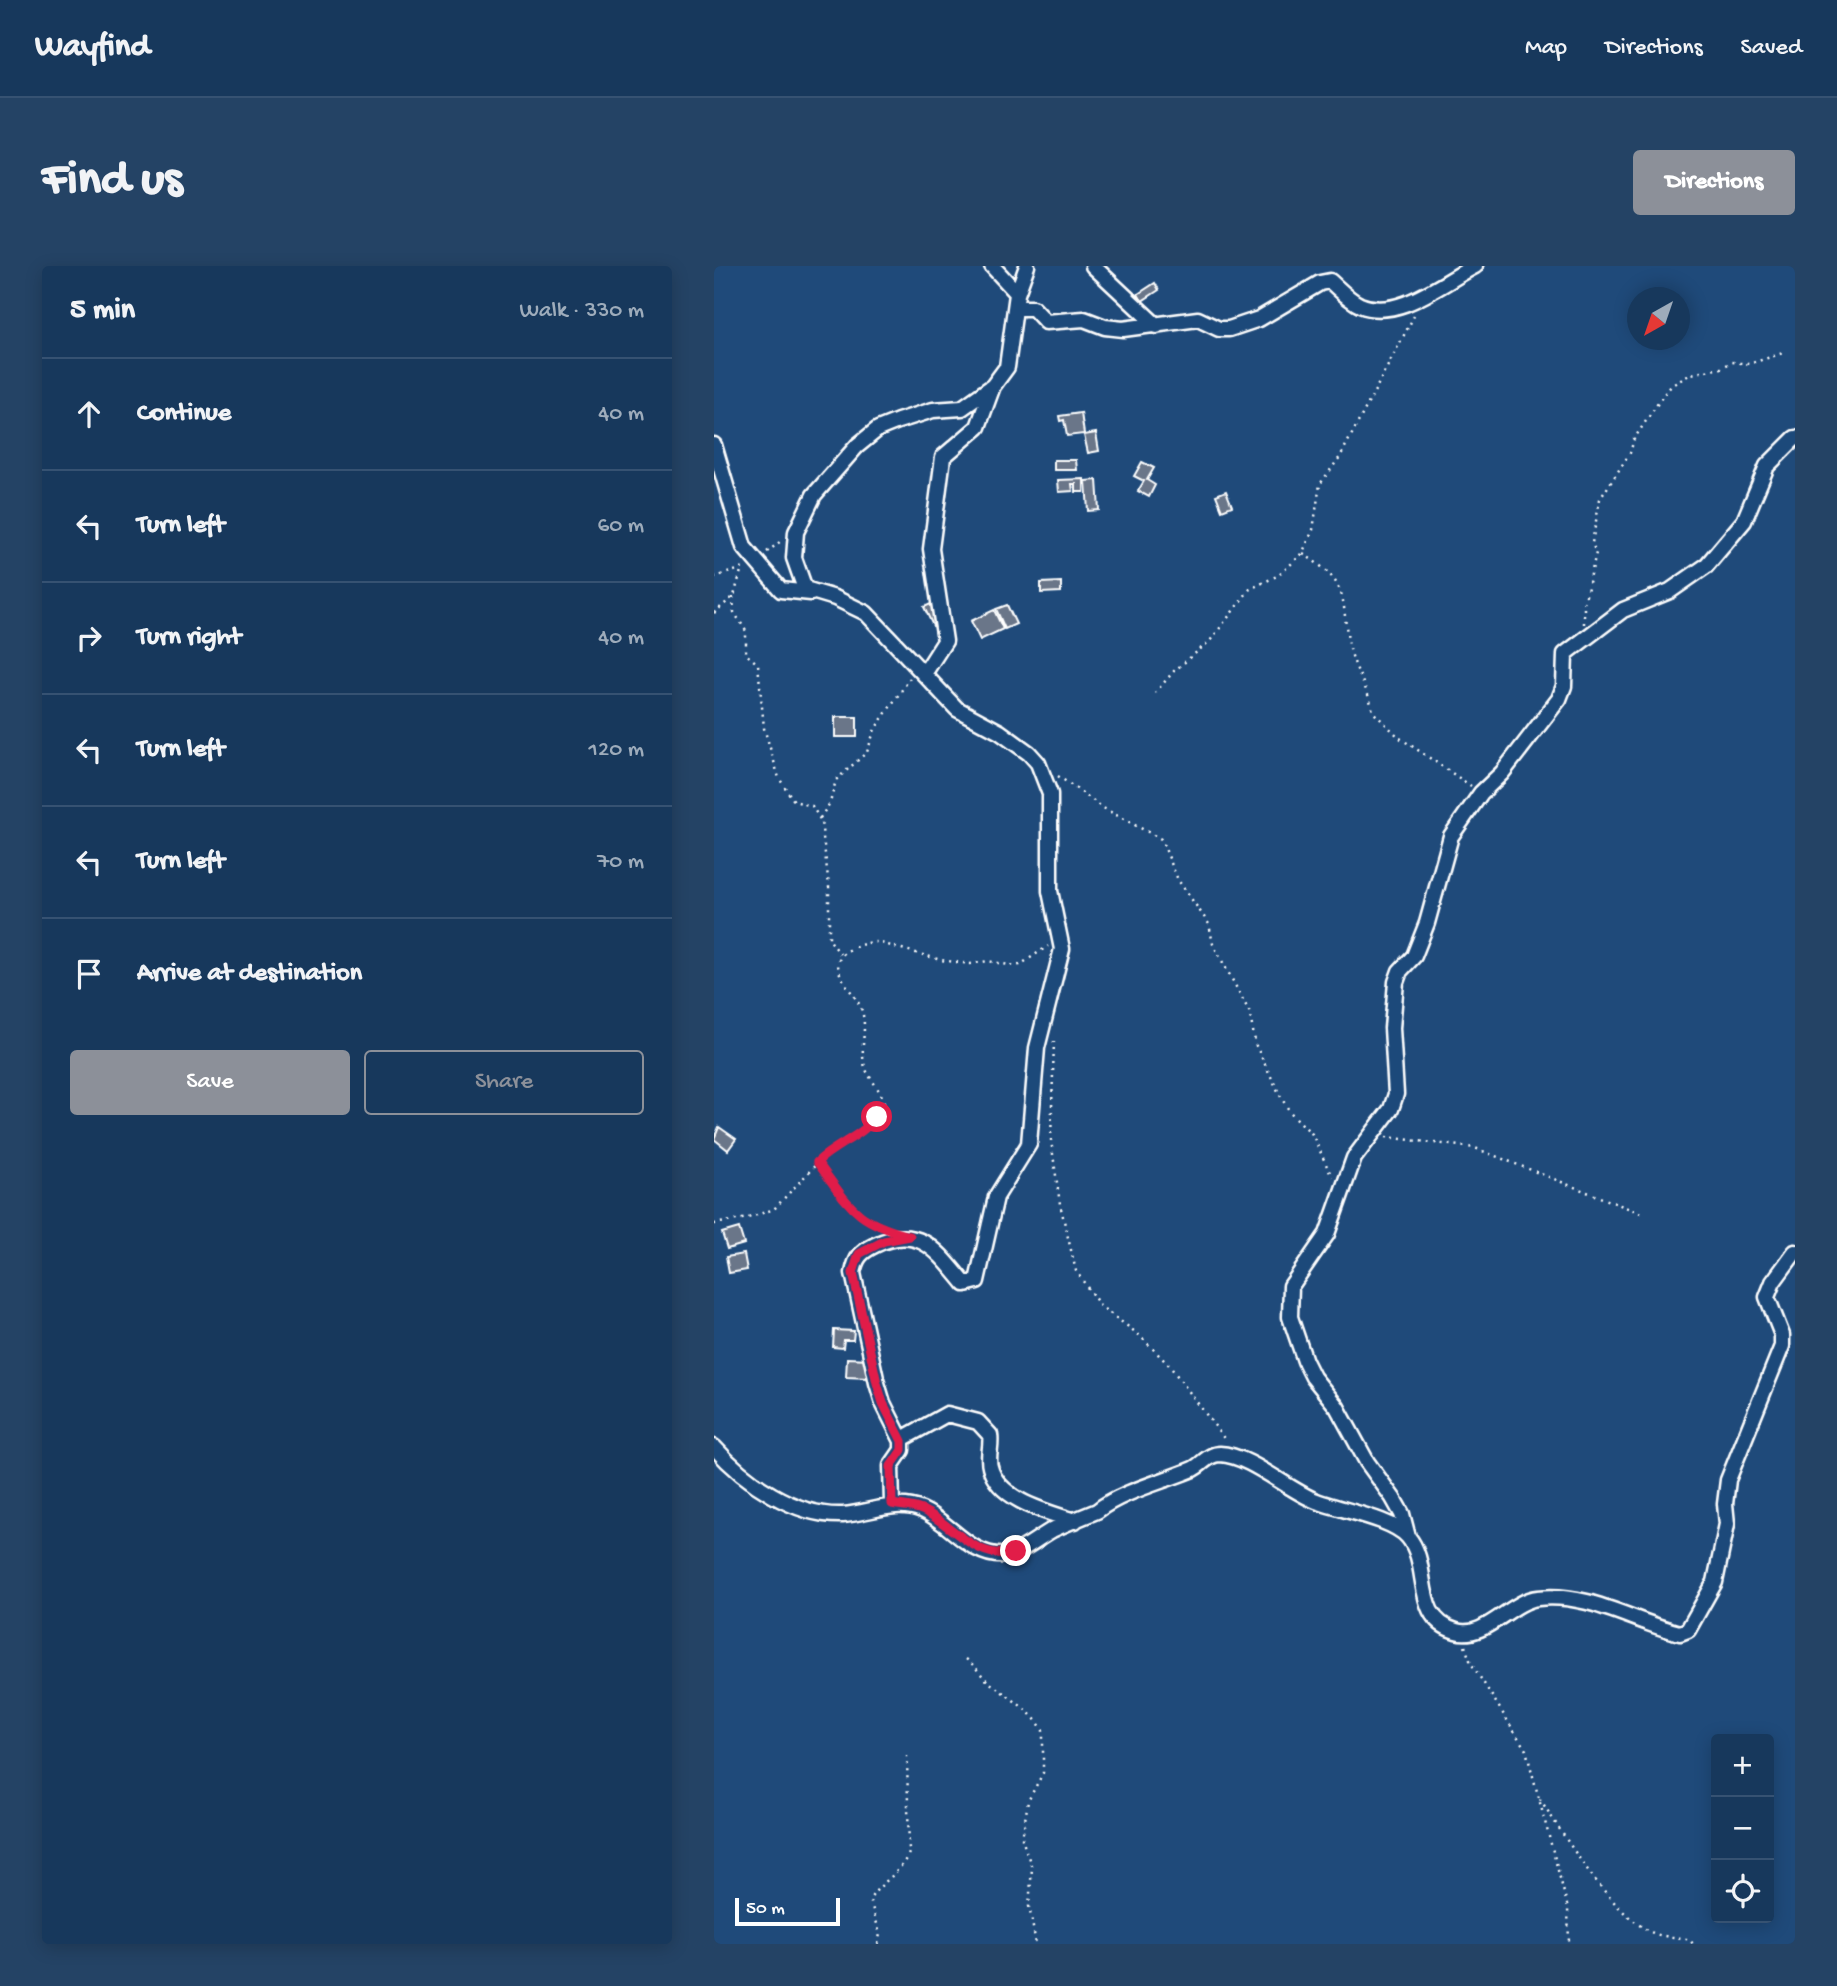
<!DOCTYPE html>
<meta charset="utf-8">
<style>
:root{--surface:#17385c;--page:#244365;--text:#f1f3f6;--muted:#9eacbb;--line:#365272;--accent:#8c9099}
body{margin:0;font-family:"Gochi Hand",sans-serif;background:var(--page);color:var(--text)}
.controls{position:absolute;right:21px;bottom:21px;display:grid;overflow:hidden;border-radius:7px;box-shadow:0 4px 18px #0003}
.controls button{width:63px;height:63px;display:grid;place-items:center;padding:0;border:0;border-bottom:2px solid var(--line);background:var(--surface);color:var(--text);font:35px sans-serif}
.compass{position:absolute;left:913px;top:21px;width:63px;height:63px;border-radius:50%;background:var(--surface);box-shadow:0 4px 18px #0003;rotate:220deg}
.scale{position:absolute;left:21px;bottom:18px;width:105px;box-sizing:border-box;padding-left:7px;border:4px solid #fff;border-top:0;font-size:19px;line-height:24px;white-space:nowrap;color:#fff;-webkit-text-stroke:5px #1f4a7a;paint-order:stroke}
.stop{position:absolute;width:21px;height:21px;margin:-16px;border:5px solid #e11d48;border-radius:50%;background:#fff}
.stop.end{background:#e11d48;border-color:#fff;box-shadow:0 2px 7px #0008}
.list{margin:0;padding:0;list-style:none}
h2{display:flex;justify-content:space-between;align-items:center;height:91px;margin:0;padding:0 28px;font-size:30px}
h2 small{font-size:23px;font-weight:400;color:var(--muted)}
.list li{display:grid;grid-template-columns:46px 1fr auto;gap:21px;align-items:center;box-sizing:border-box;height:112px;padding:0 28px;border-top:2px solid var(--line)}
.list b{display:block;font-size:26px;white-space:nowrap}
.list em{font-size:23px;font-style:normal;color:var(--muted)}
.actions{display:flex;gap:14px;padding:21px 28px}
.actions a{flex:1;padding:16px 0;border:2px solid var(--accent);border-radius:7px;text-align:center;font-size:24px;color:var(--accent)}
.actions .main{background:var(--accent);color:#fff}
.icon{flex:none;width:38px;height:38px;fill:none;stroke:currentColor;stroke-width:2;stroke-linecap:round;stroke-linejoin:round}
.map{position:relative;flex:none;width:1081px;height:1678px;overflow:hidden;border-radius:7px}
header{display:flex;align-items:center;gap:42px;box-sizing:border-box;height:98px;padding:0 35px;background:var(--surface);border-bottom:2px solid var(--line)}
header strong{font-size:33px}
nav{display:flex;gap:38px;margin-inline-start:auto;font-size:24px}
.intro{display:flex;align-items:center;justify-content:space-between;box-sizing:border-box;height:168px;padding:0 42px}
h1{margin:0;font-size:49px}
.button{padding:18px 32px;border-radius:7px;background:var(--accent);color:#fff;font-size:24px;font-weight:700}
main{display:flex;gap:42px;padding:0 42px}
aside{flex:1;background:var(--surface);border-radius:7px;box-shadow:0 4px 18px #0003}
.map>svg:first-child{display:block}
</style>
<header>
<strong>Wayfind</strong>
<nav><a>Map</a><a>Directions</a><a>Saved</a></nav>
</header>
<div class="intro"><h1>Find us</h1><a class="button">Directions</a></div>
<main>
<aside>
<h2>5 min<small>Walk · 330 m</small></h2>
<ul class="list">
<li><svg class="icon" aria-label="ahead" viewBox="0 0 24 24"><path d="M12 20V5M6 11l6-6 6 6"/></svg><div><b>Continue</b></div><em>40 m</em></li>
<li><svg class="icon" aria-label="left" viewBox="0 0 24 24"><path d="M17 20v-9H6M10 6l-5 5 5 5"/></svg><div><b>Turn left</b></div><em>60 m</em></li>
<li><svg class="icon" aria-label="right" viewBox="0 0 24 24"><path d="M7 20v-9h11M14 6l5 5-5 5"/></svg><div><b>Turn right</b></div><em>40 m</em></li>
<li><svg class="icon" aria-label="left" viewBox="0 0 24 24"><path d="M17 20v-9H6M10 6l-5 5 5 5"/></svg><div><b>Turn left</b></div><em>120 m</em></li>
<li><svg class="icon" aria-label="left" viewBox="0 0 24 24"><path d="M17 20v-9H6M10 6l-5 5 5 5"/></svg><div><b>Turn left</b></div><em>70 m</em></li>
<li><svg class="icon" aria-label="arrive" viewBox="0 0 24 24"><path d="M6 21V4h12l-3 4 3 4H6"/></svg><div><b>Arrive at destination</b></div></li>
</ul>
<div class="actions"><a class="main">Save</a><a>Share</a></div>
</aside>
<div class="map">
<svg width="1081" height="1678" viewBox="0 0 1081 1678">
<rect width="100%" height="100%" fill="#1f4a7a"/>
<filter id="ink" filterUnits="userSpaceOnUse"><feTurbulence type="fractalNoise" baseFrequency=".0143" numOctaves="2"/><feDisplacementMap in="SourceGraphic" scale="14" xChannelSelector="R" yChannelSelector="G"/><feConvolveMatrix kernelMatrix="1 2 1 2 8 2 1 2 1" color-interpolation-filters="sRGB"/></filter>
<g filter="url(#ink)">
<path fill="#6a7689" stroke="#fff" stroke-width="2" d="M441,17L445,24L428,35L424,28Z
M367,147L370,168L353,170L350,154L346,155L345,150Z
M382,167L385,185L374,187L370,169Z
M340,194H362L363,204H340Z
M428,196L440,202L433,214L441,219L435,231L424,225L430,215L420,210Z
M370,213V226H362V218H358L359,225L345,226L344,214Z
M383,214L385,244L374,245L372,215Z
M512,225L518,240L508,244L502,229Z
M347,316V326L327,327V317Z
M219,337L228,356L219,360L210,341Z
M293,339L302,358L291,363L282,343Z
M280,344L289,363L266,374L257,355Z
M121,451H143V471H121Z
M5,861L22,873L14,884L0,873Z
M25,962L30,978L13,983L8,967Z
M30,988L33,1004L15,1007L12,991Z
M120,1064L140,1065L139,1074H130L129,1082L119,1081Z
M133,1092L154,1093V1112L132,1111Z"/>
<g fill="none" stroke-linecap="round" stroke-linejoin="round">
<g stroke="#fff" stroke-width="19">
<path id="street" d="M278,0L303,27
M379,0L443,60
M302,42H319L332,56L370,53L391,61L409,63L484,53L505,63H515L545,53L606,17L616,15C625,23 635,34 646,39C684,55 729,16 761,0
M0,179L30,281L67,324L97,327
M210,408L231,375L217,283L229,191L264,161L279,120
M188,1173L233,1148L264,1156L276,1169C278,1180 273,1191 276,1201C284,1234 333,1246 361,1255
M0,1181C31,1216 81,1251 129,1249C157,1247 181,1233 208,1244C236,1256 257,1292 291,1289C306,1288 325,1271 338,1264C353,1257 368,1251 383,1245C406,1226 451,1215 479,1203C489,1198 494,1188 506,1188C535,1189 573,1223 600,1234C624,1244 678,1252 694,1271C718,1299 697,1352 742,1365C771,1374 796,1335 824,1332C874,1326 919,1356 966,1367L974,1364L1001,1316L1013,1258L1011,1238L1014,1214L1068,1080V1069L1053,1031L1059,1016L1081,986
M178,1238L177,1200L188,1184V1175L169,1137L163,1117L139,1007C142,991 147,986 161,979C206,957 224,986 251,1018L263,1015L282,931L315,878L323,782L348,683L336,625V528L324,497L315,487L286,466L243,443L152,347L121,332L91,323L80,292L82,266L100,229L143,180L164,163L184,155L219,144L248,142L279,120L293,101L303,28L313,0
M694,1271L688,1248L679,1232L653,1196L623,1141L599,1111L591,1095L576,1051L577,1020L613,968L640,892L677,843L682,828L678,762L682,716L686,705L700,690L713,657L737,570L767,527L788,507L845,433L850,420L851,388L909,344L956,325L992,300L1030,255L1053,200L1081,172"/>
</g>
<path stroke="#fff" stroke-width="2.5" stroke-dasharray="2 5" stroke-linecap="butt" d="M53,286L67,275
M589,288C644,321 623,340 638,390C644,410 655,425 659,446L686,472L757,520
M0,311L30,302
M19,331L20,346L32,365V388L44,398L50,462L65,512L80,535L98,540L107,555L115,620V673L126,688
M0,347L20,330L27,305
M870,358V338L882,287L878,277L886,233L916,187L920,173L950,128L958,119L977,108L1007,102L1018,96L1035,98L1072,86
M441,427L460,405L496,375L536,323L565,309L588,288L599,264L606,218L626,191L700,50
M344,510L391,543L447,573L464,614L495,658L499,678L535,745L542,780L568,833L576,846L598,868L618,911
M106,552L116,537L122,514L153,486L161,463L196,412
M340,775L337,874L346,938L362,1005L386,1040L424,1068L455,1099L512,1175
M672,871L761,882L929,948
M104,897L138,942L166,962
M0,958L34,952L60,943L109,891L129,875L153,863L170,836C166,821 153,812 150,797C146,779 154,761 147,742C140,724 106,698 137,683C146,679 153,676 163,676L227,694L256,698L274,695L300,700L306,699L334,680
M751,1380L757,1397L812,1484L854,1642L855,1678
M252,1393C264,1402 267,1410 275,1416C293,1430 317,1444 329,1464V1507L314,1535L308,1573L318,1602L315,1640L322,1678
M826,1533C851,1571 897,1648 939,1667C951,1672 964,1670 976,1674L979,1678
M164,1678L166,1668L156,1634C163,1618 184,1611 195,1587L193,1490"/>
<use href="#street" stroke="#1f4a7a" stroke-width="14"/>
</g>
</g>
<g fill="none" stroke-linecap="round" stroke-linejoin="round" filter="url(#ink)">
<path stroke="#e11d48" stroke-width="9" d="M163,851C146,871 122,878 103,896C137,941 139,955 196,970L170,975L145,988L139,1007L163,1117L169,1137L188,1175V1184L177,1200L178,1238C188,1240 200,1240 210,1245C239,1259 265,1298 302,1285"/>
</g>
</svg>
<div class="controls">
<button>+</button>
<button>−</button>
<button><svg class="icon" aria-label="locate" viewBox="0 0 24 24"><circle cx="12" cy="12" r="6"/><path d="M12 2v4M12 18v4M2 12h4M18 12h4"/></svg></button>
</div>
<svg class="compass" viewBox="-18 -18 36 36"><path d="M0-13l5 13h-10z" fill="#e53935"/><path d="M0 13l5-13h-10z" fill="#9eacbb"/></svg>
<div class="scale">50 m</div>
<div class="stop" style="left:163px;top:851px"></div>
<div class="stop end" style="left:302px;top:1285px"></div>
</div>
</main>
